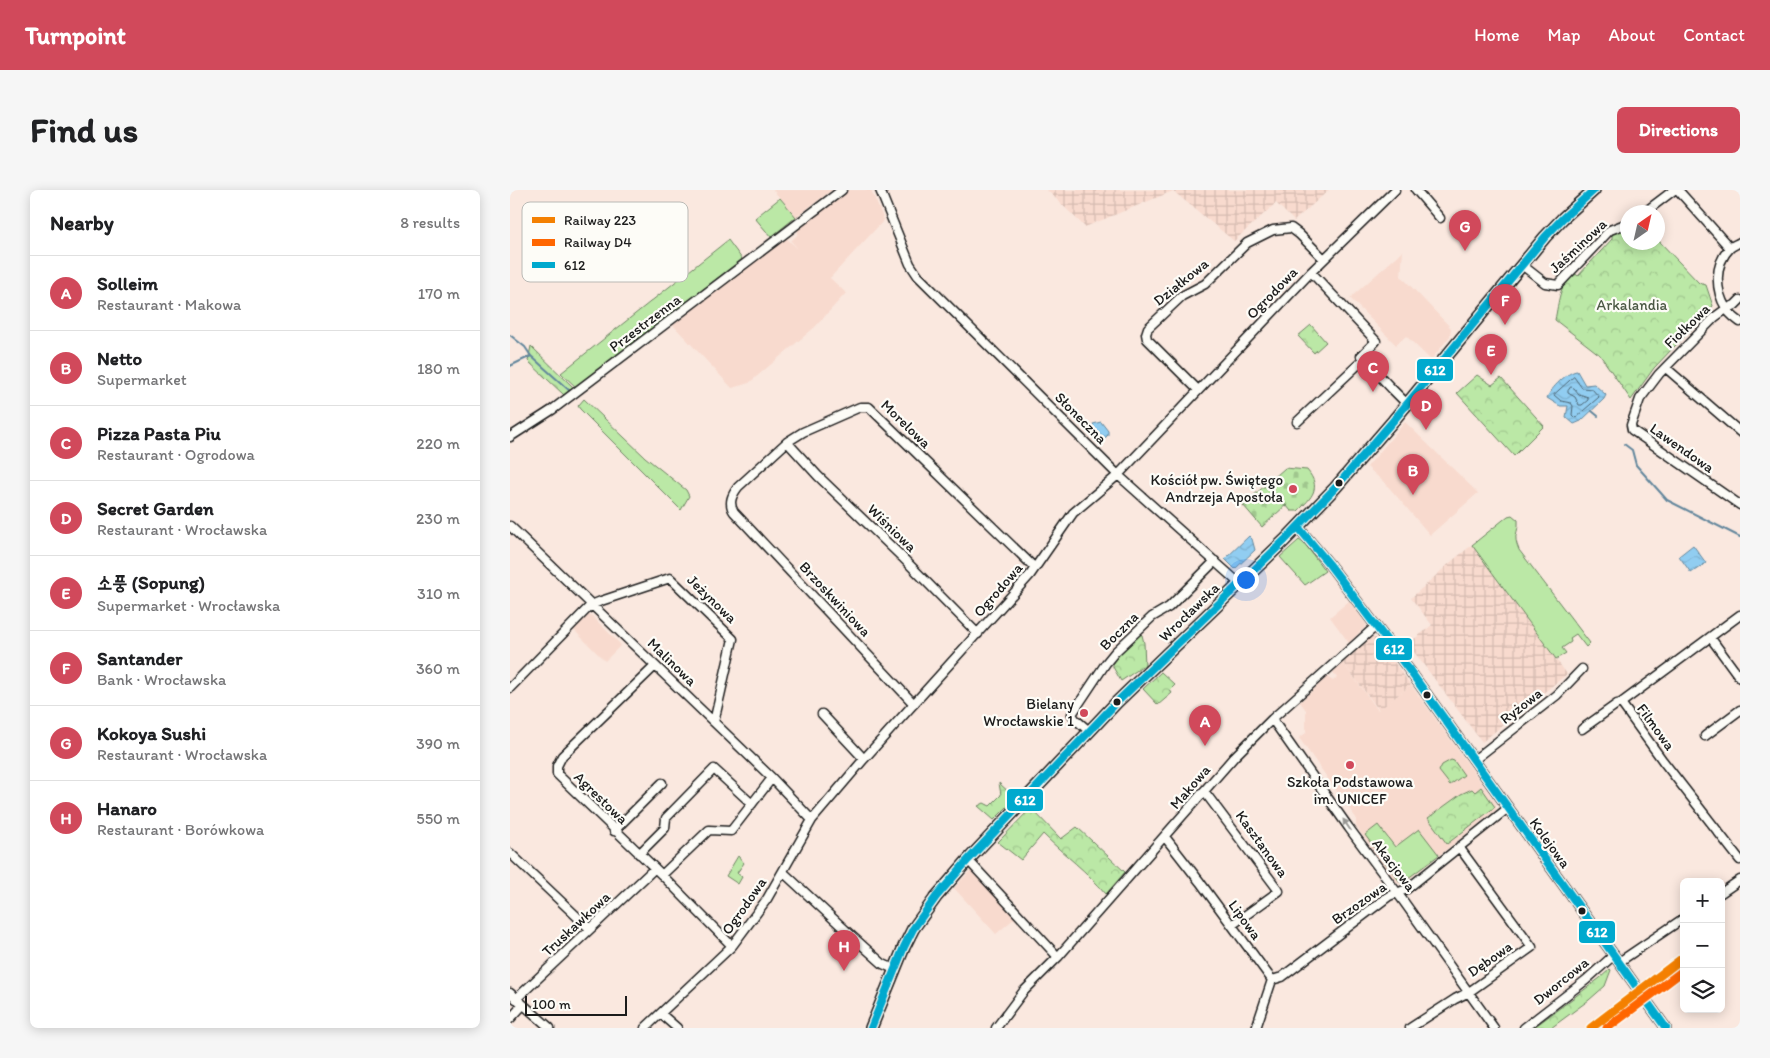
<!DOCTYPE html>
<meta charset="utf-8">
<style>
:root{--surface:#fff;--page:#f6f6f6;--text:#202124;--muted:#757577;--line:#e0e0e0;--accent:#d1495b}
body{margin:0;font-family:Itim,"Poor Story",sans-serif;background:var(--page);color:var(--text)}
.controls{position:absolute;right:15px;bottom:15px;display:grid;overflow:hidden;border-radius:8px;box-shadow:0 2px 12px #0003}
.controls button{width:45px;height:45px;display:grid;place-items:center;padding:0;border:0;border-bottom:1px solid var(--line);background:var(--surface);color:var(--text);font:25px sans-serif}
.compass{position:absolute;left:1110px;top:15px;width:45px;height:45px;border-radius:50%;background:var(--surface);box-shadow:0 2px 12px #0003;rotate:34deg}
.scale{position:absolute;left:15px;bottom:12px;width:102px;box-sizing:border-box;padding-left:5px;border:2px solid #1c1c1c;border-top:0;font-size:14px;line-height:18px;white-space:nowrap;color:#1c1c1c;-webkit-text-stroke:4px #fdfcf7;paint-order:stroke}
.you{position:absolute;left:735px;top:389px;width:18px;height:18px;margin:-12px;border:4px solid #fff;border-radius:50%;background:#1a73e8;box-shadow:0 0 0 8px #1a73e833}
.badge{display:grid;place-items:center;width:32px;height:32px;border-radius:50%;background:var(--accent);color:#fff;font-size:16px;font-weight:700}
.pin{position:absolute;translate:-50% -41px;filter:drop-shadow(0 1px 2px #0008)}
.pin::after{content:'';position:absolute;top:26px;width:18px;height:15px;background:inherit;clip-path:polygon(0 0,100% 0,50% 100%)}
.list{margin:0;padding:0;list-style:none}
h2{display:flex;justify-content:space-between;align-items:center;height:65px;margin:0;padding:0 20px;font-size:21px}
h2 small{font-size:16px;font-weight:400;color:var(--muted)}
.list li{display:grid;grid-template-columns:32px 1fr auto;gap:15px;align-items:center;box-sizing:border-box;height:75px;padding:0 20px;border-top:1px solid var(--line)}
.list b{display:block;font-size:19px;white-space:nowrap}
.list p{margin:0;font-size:16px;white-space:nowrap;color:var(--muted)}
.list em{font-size:16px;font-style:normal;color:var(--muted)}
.icon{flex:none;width:28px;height:28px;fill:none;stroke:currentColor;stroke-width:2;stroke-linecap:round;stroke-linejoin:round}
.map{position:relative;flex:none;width:1230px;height:838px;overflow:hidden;border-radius:8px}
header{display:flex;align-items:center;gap:30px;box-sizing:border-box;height:70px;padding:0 25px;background:var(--accent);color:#fff}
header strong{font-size:24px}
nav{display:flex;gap:28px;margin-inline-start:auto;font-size:18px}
.intro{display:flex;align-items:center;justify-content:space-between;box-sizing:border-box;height:120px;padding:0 30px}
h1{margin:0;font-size:35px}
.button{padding:12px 22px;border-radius:8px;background:var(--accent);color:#fff;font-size:18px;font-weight:700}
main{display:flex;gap:30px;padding:0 30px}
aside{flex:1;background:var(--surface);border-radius:8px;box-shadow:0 2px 12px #0003}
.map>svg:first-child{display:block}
</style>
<header>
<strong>Turnpoint</strong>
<nav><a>Home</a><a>Map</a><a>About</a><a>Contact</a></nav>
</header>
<div class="intro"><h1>Find us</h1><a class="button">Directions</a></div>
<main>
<aside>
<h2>Nearby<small>8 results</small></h2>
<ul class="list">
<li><span class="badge">A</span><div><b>Solleim</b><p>Restaurant · Makowa</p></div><em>170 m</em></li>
<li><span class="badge">B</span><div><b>Netto</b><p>Supermarket</p></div><em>180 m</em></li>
<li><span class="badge">C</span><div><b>Pizza Pasta Piu</b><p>Restaurant · Ogrodowa</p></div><em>220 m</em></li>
<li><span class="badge">D</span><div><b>Secret Garden</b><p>Restaurant · Wrocławska</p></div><em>230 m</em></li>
<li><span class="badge">E</span><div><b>소풍 (Sopung)</b><p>Supermarket · Wrocławska</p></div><em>310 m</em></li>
<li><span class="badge">F</span><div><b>Santander</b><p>Bank · Wrocławska</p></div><em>360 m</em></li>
<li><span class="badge">G</span><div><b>Kokoya Sushi</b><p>Restaurant · Wrocławska</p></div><em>390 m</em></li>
<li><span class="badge">H</span><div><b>Hanaro</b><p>Restaurant · Borówkowa</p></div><em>550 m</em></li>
</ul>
</aside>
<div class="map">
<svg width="1230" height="838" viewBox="0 0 1230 838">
<defs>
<pattern id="industrial-grid" width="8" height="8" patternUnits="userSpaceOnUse" patternTransform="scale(1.25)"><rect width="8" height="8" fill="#f8dace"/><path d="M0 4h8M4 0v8" fill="none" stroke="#d4bab0"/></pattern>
<pattern id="forest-crowns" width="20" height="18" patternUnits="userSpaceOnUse" patternTransform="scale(1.25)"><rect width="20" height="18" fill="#bbe8a6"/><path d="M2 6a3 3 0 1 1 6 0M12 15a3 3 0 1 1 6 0" fill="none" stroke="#a0c68e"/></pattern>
<pattern id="cemetery-stones" width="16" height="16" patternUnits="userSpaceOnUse" patternTransform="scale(1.25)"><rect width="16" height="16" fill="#bbe8a6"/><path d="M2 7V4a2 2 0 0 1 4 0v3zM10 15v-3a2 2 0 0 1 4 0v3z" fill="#a0c68e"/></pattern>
<pattern id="water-waves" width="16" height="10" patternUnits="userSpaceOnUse" patternTransform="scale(1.25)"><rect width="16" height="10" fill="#91cdf1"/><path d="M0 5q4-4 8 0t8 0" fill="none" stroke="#7cafce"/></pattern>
</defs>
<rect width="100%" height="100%" fill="#fae8df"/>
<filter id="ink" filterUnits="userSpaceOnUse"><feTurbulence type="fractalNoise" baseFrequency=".02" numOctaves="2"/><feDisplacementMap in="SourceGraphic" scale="10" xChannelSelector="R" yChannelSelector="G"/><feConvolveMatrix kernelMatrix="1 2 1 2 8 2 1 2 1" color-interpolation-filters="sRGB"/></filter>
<g filter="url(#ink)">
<path fill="#f8dace" d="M263,0H322L286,27Z
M339,0H361L374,30L320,88L336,103L305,137L239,193L222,198L163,135L276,48L288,59L281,51L288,44V37Z
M893,61L891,86L941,138L940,146L921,170L896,146L886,155L840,108Z
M895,232L968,303L920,345L876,294L857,277Z
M839,411L857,435L839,453L820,427Z
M76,425H81L111,455L95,471L63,439Z
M833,473L868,520L901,495L986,613V620L893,694L885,692L846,636V628L789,548L796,543V520L790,512L817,487L823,491L825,489L827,488L823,482Z
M460,681H463L506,727L486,744L444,698Z"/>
<path fill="url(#industrial-grid)" d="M537,0H819L784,31L766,13L724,51L663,1L575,37Z
M962,355L1057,484L972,552L898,454L922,435L901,408L942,371Z
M860,448H866L901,495L869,520L833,473Z"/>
<path fill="#bbe8a6" stroke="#6c8261" d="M270,8L286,27L261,47L245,28Z
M218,50L232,69L67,198L51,183Z
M74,209L135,267L176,300L179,306L171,320L70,219L68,216Z
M1002,325L1008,330C1009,345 1002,343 1009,360L1080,453L1076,457L1066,444L1060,448L1061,452L1052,458L1056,463L1046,469L962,355L998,326Z
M789,350L795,354L815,381L795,395L770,367Z
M868,635L885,657L909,639L929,665L893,692H890L855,645Z"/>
<path fill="url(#forest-crowns)" stroke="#6c8261" d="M1117,36L1118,52H1148V50L1189,93L1196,95L1203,116L1144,178L1121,210L1090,165L1045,130C1049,111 1049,96 1063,82L1068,86L1102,49V42Z
M801,135L816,152L804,163L788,146Z
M21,156L65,199L54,205L18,171Z
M967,185L982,195L991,188L1034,236L1004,266L947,203Z
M623,440L632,445L634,453L635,475L611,491L603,477V458Z
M651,482L665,495L660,500L662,503L648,515L633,499Z
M941,570L944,571L954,585L940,595L929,581L932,575Z
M489,593L501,604L504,610L484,630L468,616L474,613L480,616L491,605Z
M971,597L985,617L937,654L918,628L951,604L962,599L965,602Z
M521,618L551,649L567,637L615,682L596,704C577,681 554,665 533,644L511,670L488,652Z
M228,666L234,673L227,683L232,687L228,694L216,686Z
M1100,779L1101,780L1095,796L1079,810L1041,838H1023L1090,788Z"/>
<path fill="url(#cemetery-stones)" stroke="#6c8261" d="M775,278L797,280C812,298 802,307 788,321H781L776,315L752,337L733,315Z"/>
<path fill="url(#water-waves)" stroke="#62869c" d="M1067,181L1075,195L1084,194L1096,205L1094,209L1071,231L1064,234L1056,227L1058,216H1050L1037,208C1041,198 1057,182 1067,181Z
M591,232L598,241V245L593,250C587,245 583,242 583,234Z
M739,346L742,349L745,360L725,379L715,369Z
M1183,355L1196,373L1181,383L1169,366Z"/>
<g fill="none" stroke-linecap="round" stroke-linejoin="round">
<path stroke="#4b6371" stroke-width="1" d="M1064,187L1072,198L1082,199L1089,207L1065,228L1062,225L1063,216L1061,213L1051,211L1044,205Z
M1061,197L1064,198L1069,204L1078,207V210L1072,215H1069L1065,207L1058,203V201Z"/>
<path stroke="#62869c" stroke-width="2" d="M0,145L15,157L21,166
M0,176L21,166L61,202
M1082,221L1088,226
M1114,254L1122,260L1126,275L1157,310L1230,347"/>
<g stroke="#1c1c1c" stroke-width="11">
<path id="minor" d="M370,0L400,74L408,86L608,285L730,394
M906,0L930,28
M1168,0L1220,58
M1135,22L1164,0
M1230,52C1227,54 1222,56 1220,58C1204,74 1205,100 1216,118C1219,124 1225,128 1230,132
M1012,75L1035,93L1048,95L1100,40L1118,33
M801,82L866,151L851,166L882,199L897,214
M1230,110L1225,115L1216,119L1205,127L1149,184L1130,209L1121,235L1122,240L1230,315
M1156,178L1230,242
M688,200L637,149L636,144L638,138L672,106L695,94L737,53L763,40L781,38L789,44L814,69
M787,232L854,169
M0,247L42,220L332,0
M277,252L308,286L392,367L468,444
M0,336L262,588L302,630
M1230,425L1111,513L1153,571L1230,670
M1200,447L1230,488
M145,476L52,566L47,576V584L152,685L222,756
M0,498L81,415L91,411L160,388L223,449L204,532
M404,514L224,322C218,313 222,305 228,297L277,252L293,242L350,217H359L525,378
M312,524L354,569
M762,529L839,638L894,712L984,838
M1072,539L1107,514L1111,513
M579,541L565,529L562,524L596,473L605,462L642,427L659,417L705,371
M1195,546L1230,520
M964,570L1047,505L1072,479
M694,601L769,701L722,735
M104,641L152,593
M655,647L690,692L762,790L746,838
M0,663L80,739
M129,664L155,638L156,628L204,579L242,614
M458,670L548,767
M273,682L343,747L373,774L384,779
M152,685L199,640L221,641L262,588
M1211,703L1230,690
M1109,772L1174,728
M762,790L772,787L879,706L897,699L998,618
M0,803L40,838
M6,809L145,678
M151,824L167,838
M0,829L13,815
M135,838L222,756L257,709L302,630L354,569L520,385L563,323L608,285L801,82L885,0
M486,838L513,802L548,767L724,567L762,529L866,436
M900,838L945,809L959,802L1022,757L949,657
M1014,838L1076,790L1104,765"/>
</g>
<g stroke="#1c1c1c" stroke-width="12">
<path id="tertiary" d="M788,337L819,374L900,481L1156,838"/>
</g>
<g stroke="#1c1c1c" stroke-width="14">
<path id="secondary" d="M361,838L394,757L403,739L426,707L458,670L607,512L775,350L825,298L883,231L1035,47L1053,28L1084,0"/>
</g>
<use href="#minor" stroke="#fdfcf7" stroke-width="8"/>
<use href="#tertiary" stroke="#fdfcf7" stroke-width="9"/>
<use href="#secondary" stroke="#fdfcf7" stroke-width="10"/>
<g stroke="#fdfcf7" stroke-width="11">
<path id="bus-1" d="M788,337L819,374L900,481L1156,838
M361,838L394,757L403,739L426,707L458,670L607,512L775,350L825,298L883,231L1035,47L1053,28L1084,0"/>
</g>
<use href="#bus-1" stroke="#00a9ce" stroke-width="8"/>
<g stroke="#fdfcf7" stroke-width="12">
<path id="rail-1" d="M1081,838L1174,767"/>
</g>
<g stroke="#fdfcf7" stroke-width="12">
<path id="rail-2" d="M1097,838L1174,780"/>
</g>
<use href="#rail-1" stroke="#f48001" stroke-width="9"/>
<use href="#rail-2" stroke="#f60" stroke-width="9"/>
</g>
<defs><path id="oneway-solid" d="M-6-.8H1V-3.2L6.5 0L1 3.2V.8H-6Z" transform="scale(1.25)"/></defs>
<use fill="#989794" href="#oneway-solid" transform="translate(837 635) rotate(-124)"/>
</g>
<g fill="#1c1c1c" stroke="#fdfcf7" stroke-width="2">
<circle cx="829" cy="293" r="4.5"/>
<circle cx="917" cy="505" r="4.5"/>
<circle cx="607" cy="512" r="4.5"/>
<circle cx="1072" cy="721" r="4.5"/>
</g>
<g fill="#d1495b" stroke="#fdfcf7" stroke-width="2">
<circle cx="783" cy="299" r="5"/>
<circle cx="574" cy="523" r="5"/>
<circle cx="840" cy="575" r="5"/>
</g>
<g text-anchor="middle" stroke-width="4.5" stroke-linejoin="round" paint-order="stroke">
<g font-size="15" fill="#1c1c1c" stroke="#fdfcf7">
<text transform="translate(1068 56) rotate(-43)" y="5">Jaśminowa</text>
<text transform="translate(671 92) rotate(-39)" y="5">Działkowa</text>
<text transform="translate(762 103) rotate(-46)" y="5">Ogrodowa</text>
<text transform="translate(135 133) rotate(-37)" y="5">Przestrzenna</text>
<text transform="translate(1177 136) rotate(-44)" y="5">Fiołkowa</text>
<text transform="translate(571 228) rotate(45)" y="5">Słoneczna</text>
<text transform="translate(396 234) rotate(44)" y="5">Morelowa</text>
<text transform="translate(1172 258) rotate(35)" y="5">Lawendowa</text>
<text transform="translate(382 338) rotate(44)" y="5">Wiśniowa</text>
<text transform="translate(488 400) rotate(-49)" y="5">Ogrodowa</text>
<text transform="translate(202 409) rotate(44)" y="5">Jeżynowa</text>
<text transform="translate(325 409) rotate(47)" y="5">Brzoskwiniowa</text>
<text transform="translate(679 422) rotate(-44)" y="5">Wrocławska</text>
<text transform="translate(609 441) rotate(-45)" y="5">Boczna</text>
<text transform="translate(162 472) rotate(44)" y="5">Malinowa</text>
<text transform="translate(1011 516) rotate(-38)" y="5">Ryżowa</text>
<text transform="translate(1146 537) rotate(54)" y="5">Filmowa</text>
<text transform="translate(680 597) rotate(-49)" y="5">Makowa</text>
<text transform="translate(91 608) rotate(44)" y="5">Agrestowa</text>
<text transform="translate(1040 653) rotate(54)" y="5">Kolejowa</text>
<text transform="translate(752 654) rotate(54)" y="5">Kasztanowa</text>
<text transform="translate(884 675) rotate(53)" y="5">Akacjowa</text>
<text transform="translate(849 713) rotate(-35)" y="5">Brzozowa</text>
<text transform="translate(234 716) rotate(-55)" y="5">Ogrodowa</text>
<text transform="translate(735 730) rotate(54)" y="5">Lipowa</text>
<text transform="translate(66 734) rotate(-43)" y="5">Truskawkowa</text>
<text transform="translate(980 769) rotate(-35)" y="5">Dębowa</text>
<text transform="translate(1051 791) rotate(-39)" y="5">Dworcowa</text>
</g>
<g font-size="15" fill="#4c5945" stroke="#fdfcf7">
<text x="1122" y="120">Arkalandia</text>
</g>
<g font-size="15" fill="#1c1c1c" stroke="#fdfcf7" text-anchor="end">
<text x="773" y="295">Kościół pw. Świętego<tspan x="773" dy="17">Andrzeja Apostoła</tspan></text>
<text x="564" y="519">Bielany<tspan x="564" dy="17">Wrocławskie 1</tspan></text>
<text x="840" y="597" text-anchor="middle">Szkoła Podstawowa<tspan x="840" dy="17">im. UNICEF</tspan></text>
</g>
</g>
<rect x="12" y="12" width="166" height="80" rx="8" fill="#fdfcf7" stroke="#bab9b5" stroke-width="1"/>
<rect x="22" y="27" width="23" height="6" fill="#f48001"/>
<rect x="22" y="49" width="23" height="7" fill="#f60"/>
<rect x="22" y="72" width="23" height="6" fill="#00a9ce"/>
<g font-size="14" fill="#1c1c1c">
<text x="54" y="35">Railway 223</text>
<text x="54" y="57">Railway D4</text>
<text x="54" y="80">612</text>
</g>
<g stroke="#fdfcf7" stroke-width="2">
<rect x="906" y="168" width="38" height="24" rx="5" fill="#00a9ce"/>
<rect x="865" y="447" width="38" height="24" rx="5" fill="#00a9ce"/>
<rect x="496" y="598" width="38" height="24" rx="5" fill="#00a9ce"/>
<rect x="1068" y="730" width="38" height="24" rx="5" fill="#00a9ce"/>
</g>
<g font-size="14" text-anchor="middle" font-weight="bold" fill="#fff">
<text x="925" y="185">612</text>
<text x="884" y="464">612</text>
<text x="515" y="615">612</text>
<text x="1087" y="747">612</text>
</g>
</svg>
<div class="controls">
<button>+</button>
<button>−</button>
<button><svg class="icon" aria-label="layers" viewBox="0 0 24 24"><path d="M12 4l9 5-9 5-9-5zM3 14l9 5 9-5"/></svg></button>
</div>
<svg class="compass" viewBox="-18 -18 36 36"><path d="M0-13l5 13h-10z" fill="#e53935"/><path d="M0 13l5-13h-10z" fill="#757577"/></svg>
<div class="scale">100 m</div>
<div class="you"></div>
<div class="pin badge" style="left:695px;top:556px">A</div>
<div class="pin badge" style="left:903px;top:305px">B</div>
<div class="pin badge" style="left:863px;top:202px">C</div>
<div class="pin badge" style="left:916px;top:240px">D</div>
<div class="pin badge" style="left:981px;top:185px">E</div>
<div class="pin badge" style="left:995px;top:135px">F</div>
<div class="pin badge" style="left:955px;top:61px">G</div>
<div class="pin badge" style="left:334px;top:781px">H</div>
</div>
</main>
